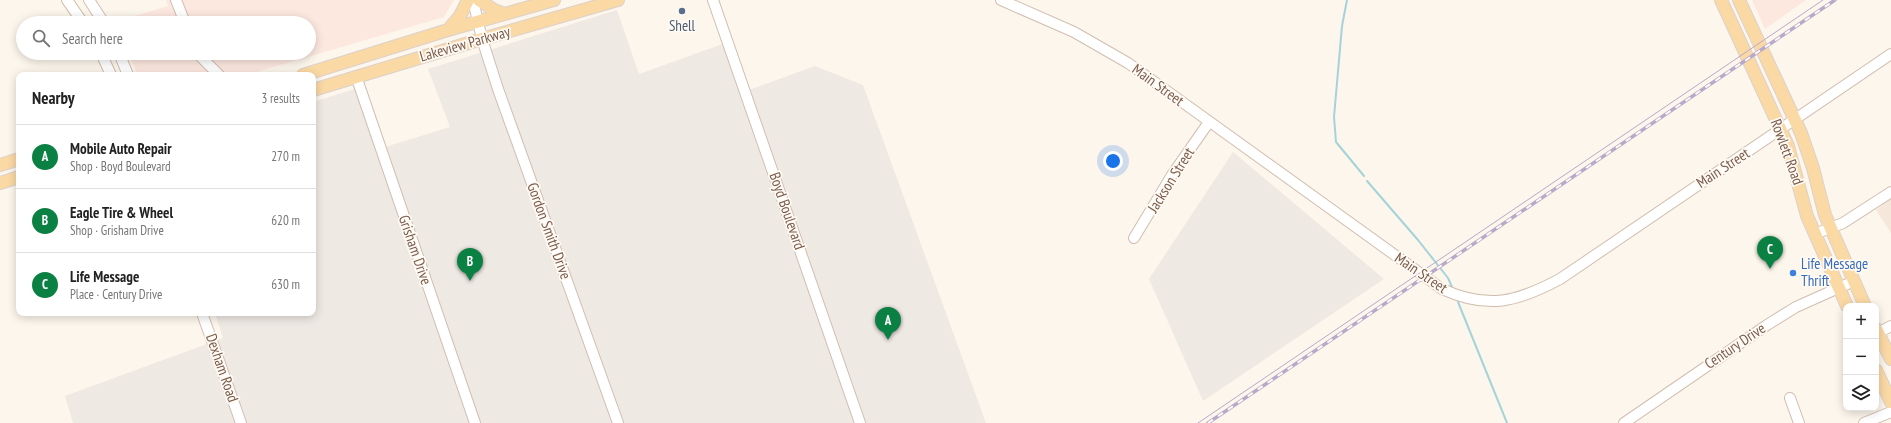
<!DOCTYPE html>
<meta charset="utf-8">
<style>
:root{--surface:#fff;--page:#f6f6f6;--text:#222;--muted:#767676;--line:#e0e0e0;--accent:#0b8043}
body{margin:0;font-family:"PT Sans Narrow",sans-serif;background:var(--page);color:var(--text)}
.controls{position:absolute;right:12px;bottom:12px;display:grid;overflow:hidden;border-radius:8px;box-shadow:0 2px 10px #0003}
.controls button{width:36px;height:36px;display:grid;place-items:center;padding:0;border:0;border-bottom:1px solid var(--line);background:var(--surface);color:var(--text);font:20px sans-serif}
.you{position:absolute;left:1113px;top:161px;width:14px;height:14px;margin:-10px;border:3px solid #fff;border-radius:50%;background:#1a73e8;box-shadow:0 0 0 6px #1a73e833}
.badge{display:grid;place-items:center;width:26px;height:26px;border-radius:50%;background:var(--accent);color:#fff;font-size:13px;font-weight:700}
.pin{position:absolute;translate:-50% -33px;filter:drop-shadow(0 1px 2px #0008)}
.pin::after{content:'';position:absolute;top:21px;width:14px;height:12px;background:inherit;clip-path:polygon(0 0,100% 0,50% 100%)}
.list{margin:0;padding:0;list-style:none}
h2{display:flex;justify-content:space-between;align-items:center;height:52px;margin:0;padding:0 16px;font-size:17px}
h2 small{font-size:13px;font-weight:400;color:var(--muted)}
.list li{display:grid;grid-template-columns:26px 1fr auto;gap:12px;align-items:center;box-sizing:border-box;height:64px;padding:0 16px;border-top:1px solid var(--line)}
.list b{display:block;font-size:15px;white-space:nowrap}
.list p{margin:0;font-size:13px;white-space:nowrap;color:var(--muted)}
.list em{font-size:13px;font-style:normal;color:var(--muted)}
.icon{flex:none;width:22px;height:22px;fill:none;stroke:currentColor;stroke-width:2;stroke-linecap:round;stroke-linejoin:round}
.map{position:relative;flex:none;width:1891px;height:423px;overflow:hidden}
.search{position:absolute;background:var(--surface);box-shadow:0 2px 10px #0003;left:16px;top:16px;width:300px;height:44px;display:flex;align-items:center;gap:10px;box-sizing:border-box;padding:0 14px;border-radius:22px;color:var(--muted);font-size:15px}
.panel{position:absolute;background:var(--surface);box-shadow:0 2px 10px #0003;left:16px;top:72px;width:300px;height:244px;border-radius:8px}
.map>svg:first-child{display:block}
</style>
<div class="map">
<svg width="1891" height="423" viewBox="0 0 1891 423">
<rect width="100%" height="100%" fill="#fdf6ec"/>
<path fill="#f5e8da" d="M1891,199V233L1876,210Z"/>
<path fill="#fde8e0" d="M166,0H454L444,17L246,75H138L128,53H309V23L114,22L168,6Z
M1752,0H1806L1765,29Z"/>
<path fill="#efe9e4" d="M617,10L639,74L731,41L749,90L815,66L863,85L986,423H73L65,396L223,338L215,313H313V102L364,86L385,147L450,127L428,69Z
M1233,152L1384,279L1203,401L1149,279Z"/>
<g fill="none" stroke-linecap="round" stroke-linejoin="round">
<path stroke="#a5d3da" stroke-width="2" d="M1347,0L1342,26L1334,117L1336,142L1364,176
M1367,181L1418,240L1448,278L1452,287
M1458,302L1507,423"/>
<g stroke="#d1beb0" stroke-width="12">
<path id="minor" d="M67,0L83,23
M89,0L104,23
M176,0L185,23
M473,0L482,39L498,89L618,423
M713,0L860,423
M1001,0L1074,32L1128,63L1442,289C1488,310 1517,302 1560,279L1891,54
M101,53L111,75
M119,53L128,75
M197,53L219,75
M356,76L475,423
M1815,234L1843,223L1891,192
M1134,238L1172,175L1209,122
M202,313L241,423
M1878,333L1891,326
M1790,398L1799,423
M1624,423L1767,325L1796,307L1854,281
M1864,423L1891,412"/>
</g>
<g stroke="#dad1cd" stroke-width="14">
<path id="major" d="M479,0L494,10L505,14
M1721,0L1788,146L1807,216L1847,306
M1739,0L1801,133L1813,168L1825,215L1865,306
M448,30L460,16L468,0
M303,75L448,30L554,0
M313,90L482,39L618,0
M0,165L19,159
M0,183L19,177
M1876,329L1891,359
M1876,370L1891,402"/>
</g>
<use href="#minor" stroke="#fff" stroke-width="10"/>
<use href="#major" stroke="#fbd9a5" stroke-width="12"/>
<path stroke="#b9a8c9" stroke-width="1" d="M1198,423L1823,0"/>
<g stroke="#b9a8c9" stroke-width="3.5">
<path id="rail" d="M1208,423L1835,0"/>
</g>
<use href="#rail" stroke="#fffaf3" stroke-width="2" stroke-dasharray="6" stroke-linecap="butt"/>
</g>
<circle fill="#5c6f8a" stroke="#fffaf3" stroke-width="1.5" cx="682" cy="11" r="4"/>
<circle fill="#3f7fe0" stroke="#fffaf3" stroke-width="1.5" cx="1793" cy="273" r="4"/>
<g text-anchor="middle" stroke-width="3.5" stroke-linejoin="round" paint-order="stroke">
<g font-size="15" fill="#4e5e75" stroke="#fffaf3">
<text x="682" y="31">Shell</text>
</g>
<g font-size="15" fill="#7a5c4d" stroke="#fffaf3">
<text transform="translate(465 44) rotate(-16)" y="5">Lakeview Parkway</text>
<text transform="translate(1158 85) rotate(36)" y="5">Main Street</text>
<text transform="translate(1787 152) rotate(70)" y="5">Rowlett Road</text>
<text transform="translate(1723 168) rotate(-33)" y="5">Main Street</text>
<text transform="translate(1171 180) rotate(-58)" y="5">Jackson Street</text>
<text transform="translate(787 211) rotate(71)" y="5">Boyd Boulevard</text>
<text transform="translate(549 231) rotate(70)" y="5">Gordon Smith Drive</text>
<text transform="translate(415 250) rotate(71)" y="5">Grisham Drive</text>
<text transform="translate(1421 273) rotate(34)" y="5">Main Street</text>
<text transform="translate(1735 346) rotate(-34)" y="5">Century Drive</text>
<text transform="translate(222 368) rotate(71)" y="5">Dexham Road</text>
</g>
<g font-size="15" fill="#366cbe" stroke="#fffaf3" text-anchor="start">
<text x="1801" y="269">Life Message<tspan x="1801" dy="17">Thrift</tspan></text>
</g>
</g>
</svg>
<div class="controls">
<button>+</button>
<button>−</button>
<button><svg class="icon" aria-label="layers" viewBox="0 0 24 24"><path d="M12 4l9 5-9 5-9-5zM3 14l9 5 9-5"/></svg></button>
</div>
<div class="you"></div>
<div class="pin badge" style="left:888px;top:340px">A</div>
<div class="pin badge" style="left:470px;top:281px">B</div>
<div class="pin badge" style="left:1770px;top:269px">C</div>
<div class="search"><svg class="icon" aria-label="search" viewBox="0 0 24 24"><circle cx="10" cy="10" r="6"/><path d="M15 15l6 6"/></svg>Search here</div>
<section class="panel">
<h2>Nearby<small>3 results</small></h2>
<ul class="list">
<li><span class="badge">A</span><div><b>Mobile Auto Repair</b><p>Shop · Boyd Boulevard</p></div><em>270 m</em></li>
<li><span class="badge">B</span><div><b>Eagle Tire &amp; Wheel</b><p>Shop · Grisham Drive</p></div><em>620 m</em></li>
<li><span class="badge">C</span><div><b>Life Message</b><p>Place · Century Drive</p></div><em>630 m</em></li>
</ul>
</section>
</div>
